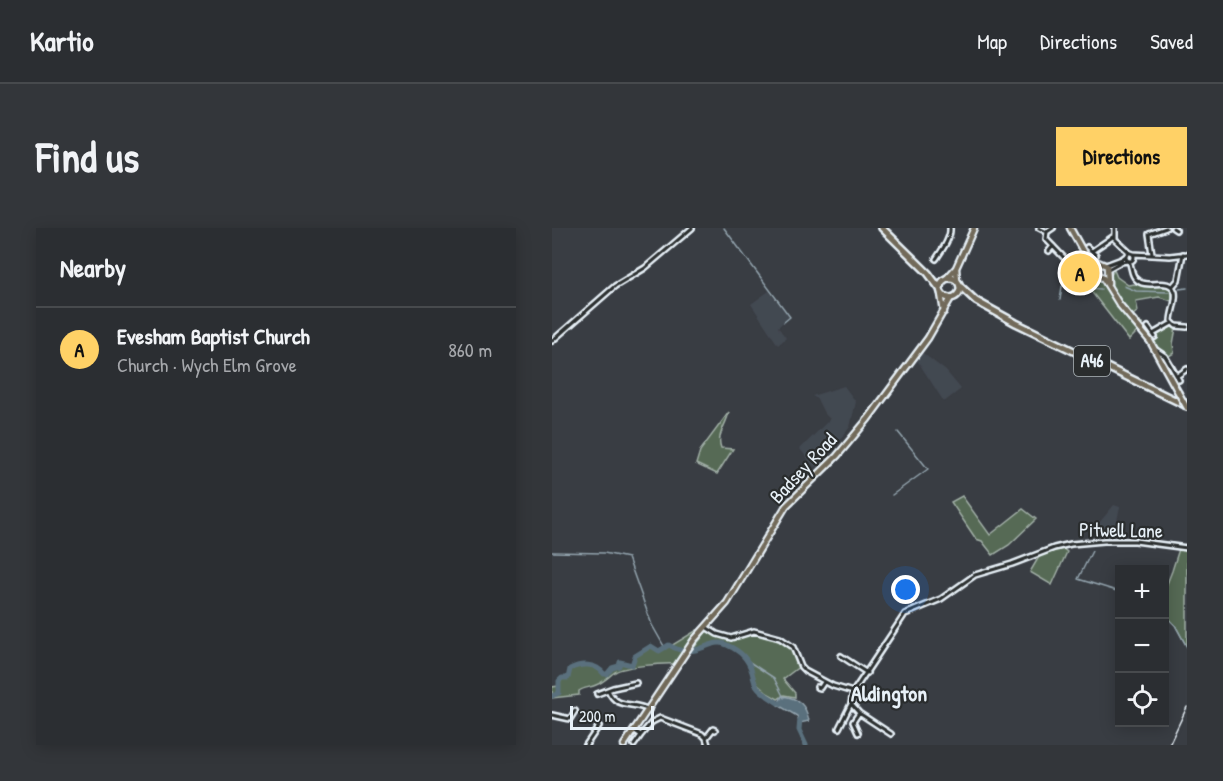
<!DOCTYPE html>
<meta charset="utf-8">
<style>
:root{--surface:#2b2e32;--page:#33363a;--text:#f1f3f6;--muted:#a6a8ac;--line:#474a4d;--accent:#ffd166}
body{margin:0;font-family:"Patrick Hand",sans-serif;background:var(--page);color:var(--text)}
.controls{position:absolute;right:18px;bottom:18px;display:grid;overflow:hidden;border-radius:0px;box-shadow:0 3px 15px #0003}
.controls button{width:54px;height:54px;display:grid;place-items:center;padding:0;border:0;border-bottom:2px solid var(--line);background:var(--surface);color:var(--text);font:30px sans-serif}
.scale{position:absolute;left:18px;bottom:15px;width:84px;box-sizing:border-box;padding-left:6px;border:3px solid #e8f1f8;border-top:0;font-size:16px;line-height:21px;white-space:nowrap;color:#e8f1f8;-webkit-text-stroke:4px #2a2d2e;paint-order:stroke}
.you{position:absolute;left:354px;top:362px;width:21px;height:21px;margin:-15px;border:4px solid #fff;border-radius:50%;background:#1a73e8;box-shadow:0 0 0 9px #1a73e833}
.badge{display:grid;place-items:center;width:39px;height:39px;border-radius:50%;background:var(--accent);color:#111;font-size:20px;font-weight:700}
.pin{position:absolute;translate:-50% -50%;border:3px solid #fff;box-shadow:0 2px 6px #0006}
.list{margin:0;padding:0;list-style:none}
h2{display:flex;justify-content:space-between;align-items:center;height:78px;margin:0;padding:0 24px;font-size:26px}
h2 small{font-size:20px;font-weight:400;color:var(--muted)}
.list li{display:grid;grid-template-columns:39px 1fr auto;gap:18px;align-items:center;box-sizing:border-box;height:84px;padding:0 24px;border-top:2px solid var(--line)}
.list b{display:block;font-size:22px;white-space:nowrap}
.list p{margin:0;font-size:20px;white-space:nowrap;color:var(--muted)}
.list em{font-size:20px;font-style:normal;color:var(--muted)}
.icon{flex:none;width:33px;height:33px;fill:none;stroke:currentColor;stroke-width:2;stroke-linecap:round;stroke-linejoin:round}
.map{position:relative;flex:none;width:635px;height:517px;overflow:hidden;border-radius:0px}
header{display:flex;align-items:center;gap:36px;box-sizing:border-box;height:84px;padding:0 30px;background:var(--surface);border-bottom:2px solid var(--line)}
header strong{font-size:28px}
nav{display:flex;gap:33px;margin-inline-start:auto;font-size:21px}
.intro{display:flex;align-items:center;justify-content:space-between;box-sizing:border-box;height:144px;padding:0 36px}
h1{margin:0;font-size:42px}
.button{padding:15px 27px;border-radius:0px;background:var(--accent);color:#111;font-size:21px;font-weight:700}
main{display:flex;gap:36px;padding:0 36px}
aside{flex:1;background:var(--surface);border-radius:0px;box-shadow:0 3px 15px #0003}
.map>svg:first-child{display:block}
</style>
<header>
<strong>Kartio</strong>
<nav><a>Map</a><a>Directions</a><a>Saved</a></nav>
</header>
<div class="intro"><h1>Find us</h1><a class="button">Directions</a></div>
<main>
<aside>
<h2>Nearby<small></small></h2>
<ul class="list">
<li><span class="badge">A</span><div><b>Evesham Baptist Church</b><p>Church · Wych Elm Grove</p></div><em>860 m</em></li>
</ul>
</aside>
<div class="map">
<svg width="635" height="517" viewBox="0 0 635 517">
<rect width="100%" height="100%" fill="#393d43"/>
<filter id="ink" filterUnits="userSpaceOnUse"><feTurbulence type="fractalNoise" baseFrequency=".0167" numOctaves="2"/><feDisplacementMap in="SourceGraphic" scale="12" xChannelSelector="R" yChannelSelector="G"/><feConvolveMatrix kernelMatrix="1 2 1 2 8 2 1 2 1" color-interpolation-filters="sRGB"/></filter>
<g filter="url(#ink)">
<path fill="#434851" d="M217,63L237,89L226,99L234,110L226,117L199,76Z
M368,123L394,143L409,161L392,174L363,129Z
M292,158L304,174L298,199L282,220L263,240L248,221L278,191L272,185L265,171L260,168Z
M562,277L568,279L561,311L553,312L542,301Z"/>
<path fill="#576b55" stroke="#a0aea6" stroke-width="1.5" d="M531,28L542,46L552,54L561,70L586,103L577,112L538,62L528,61L511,42Z
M563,40L562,42L565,49L576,57C584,55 614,56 620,62V73L607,69L584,73L586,83L581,87L600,106L602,110L600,111L566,71L561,62L558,49Z
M619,98L624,100L621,116L622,125L615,129L600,113L605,109L606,105Z
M177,184C174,198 164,207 169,220L181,221L165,246L144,236L148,223Z
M410,268L438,307L471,281L484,291L457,317L441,327L430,313L424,311L399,274Z
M510,320L515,324L500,357L478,344L488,327Z
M627,321L635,322V419L623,397L613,386V361L620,343Z
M145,402L148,403L124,436C113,435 73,438 63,444C57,448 52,454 44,457C38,460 32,459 27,463V467L0,470V459L7,458L10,450H16L18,441C29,435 44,435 52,446H55L60,440L67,438L68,434L80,437L83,428L99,418L107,423L117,417L119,418Z
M158,403L181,411L198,405H207L238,418L248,438L231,451L243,465V469L232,467L226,471L215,465L205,456L193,428L174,416L166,415L147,422L141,421L154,404Z"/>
<path fill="#5a707d" stroke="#93a4ae" stroke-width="1.5" d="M230,468C247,470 254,477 257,493L248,495L245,488L226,477Z"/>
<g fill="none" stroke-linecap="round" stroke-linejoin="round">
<path stroke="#93a4ae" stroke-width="1.5" d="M172,0L238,89L232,94
M572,58L584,63L617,64
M627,61L635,60
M508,72L510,58L549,61
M340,267L376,241L346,204
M540,323L526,351L568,364
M0,324L52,325L76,330L100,397L113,420
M612,386L623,397L635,419
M196,433L222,450L232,470"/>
<path stroke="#5a707d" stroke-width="5" d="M0,468L7,465V453L10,450H16L18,441C29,435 44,435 52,446H55L60,440L67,438L68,434L80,437L83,428L99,418L107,423L117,417C144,434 158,408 175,417C188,423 196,430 200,444C201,448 202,454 204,457C209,465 219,470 226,475H231
M248,490L247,502L254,517"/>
<g stroke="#e8f1f8" stroke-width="8">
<path id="minor" d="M487,0L495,4
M501,0L495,4L494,11L518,36
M563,0V11L578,25
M621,0L624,2
M535,19L544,27
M497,23L501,18
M540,23L562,8
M574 29a4 4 0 1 1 8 0a4 4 0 1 1-8 0Z
M581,26L618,28L635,26
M600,26L597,6L614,0
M384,31C390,22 399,10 398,0
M577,33C580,39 579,47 584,51C594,63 618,47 623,64C625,73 619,84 619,93L624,98L635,99
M554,37L570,31L574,28
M556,41L569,34L576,33
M620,59L626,52L631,26
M596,99L601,106
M603,109L601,106L620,95
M0,113L63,58L93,40L140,0
M604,122L613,128L627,152
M625,148L635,141
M154,399L165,406L179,410L202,403L228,410L241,419L249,439L253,443L281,458L301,464
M289,428L315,445
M265,459L268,460L272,454
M56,462C65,482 80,473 97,482
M301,464L353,386L389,371L423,347L460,336L502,320L519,316L552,313H583L635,320
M45,466L61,460L84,455
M299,476L307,485L339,506
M0,487L18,491L23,483
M287,500L299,476L301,464
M83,503L89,507L100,494L108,490L150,506L154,510L161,501L163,502
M306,505L301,494L307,485
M154,510L156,517
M34,517L47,498
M82,517L89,507"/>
</g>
<g stroke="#e8f1f8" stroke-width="9">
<path id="major" d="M518,0L543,45L551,50L567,76L598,113L626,164
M536,30L555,38L556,55
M404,40L405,53
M395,50L404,40L422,0
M389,66L392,84
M72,517L142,412L175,375L234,278L285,228L316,191L376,110L399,70"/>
</g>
<g stroke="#e8f1f8" stroke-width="10">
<path id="highway" d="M330,0L376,45L388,61
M388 60a10 10 0 1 1 20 0a10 10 0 1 1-20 0Z
M408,58L424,73L464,95L635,178"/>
</g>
<use href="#minor" stroke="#2a2d2e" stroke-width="3"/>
<use href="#major" stroke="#726b5a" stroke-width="4.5"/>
<use href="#highway" stroke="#726b5a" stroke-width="5"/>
<path stroke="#e8f1f8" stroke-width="1.5" d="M617,517L635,479"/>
<g stroke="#e8f1f8" stroke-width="9" stroke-linecap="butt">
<path id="major-bridge" d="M626,164L635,180"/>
</g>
<use href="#major-bridge" stroke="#726b5a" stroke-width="4.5"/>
</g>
</g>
<g text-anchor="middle" stroke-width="4.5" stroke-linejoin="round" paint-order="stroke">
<rect fill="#2a2d2e" stroke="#afb6bb" stroke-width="1.5" x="522" y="118" width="36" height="30" rx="4.5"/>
<g font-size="18" font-weight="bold" fill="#e8f1f8">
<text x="540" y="139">A46</text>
</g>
<g font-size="20" fill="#e8f1f8" stroke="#2a2d2e">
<text transform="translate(251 240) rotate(-47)" y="7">Badsey Road</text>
<text transform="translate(569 302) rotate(1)" y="7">Pitwell Lane</text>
</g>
<g font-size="22" font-weight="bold" fill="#e8f1f8" stroke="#2a2d2e">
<text x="337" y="473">Aldington</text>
</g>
</g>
</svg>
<div class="controls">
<button>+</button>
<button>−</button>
<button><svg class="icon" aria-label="locate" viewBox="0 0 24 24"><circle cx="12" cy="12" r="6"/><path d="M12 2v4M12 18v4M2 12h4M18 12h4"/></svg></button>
</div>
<div class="scale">200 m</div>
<div class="you"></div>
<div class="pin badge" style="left:528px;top:45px">A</div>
</div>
</main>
